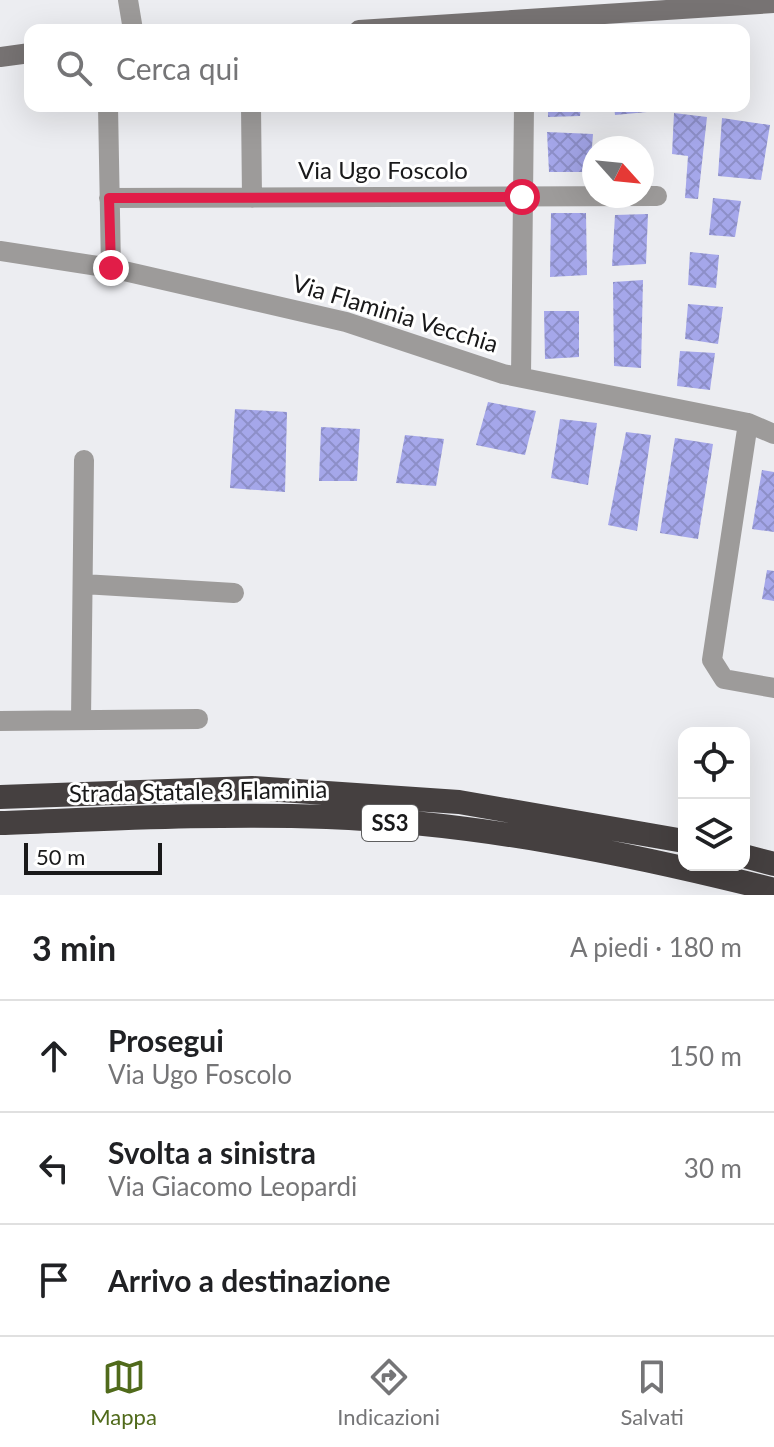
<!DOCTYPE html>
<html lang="it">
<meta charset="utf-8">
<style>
:root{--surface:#fff;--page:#f6f6f6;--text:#202124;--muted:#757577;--line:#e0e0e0;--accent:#506a1b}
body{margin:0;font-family:Lato,sans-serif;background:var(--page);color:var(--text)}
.controls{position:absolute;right:24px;bottom:24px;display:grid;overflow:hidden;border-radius:16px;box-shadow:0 8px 32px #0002}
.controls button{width:72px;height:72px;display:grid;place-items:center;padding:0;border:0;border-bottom:2px solid var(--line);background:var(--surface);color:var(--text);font:40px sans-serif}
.compass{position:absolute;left:582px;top:136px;width:72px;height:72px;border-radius:50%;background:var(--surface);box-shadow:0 8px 32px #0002;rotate:117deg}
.scale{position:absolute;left:24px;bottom:20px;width:138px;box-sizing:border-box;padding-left:8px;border:4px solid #19191a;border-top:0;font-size:22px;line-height:28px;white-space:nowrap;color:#19191a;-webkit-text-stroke:6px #fff;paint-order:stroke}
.stop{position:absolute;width:24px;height:24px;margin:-18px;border:6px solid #e11d48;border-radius:50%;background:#fff}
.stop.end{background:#e11d48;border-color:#fff;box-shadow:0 2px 8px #0008}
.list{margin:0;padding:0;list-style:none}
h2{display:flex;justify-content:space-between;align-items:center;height:104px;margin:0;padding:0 32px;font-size:34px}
h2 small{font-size:26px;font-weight:400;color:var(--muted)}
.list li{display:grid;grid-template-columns:52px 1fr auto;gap:24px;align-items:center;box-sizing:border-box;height:112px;padding:0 32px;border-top:2px solid var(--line)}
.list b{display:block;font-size:30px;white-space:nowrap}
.list p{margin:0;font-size:26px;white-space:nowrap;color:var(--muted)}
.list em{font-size:26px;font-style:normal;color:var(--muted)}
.icon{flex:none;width:44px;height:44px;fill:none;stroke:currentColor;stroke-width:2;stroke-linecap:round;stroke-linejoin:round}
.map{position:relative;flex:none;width:774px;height:895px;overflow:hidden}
.search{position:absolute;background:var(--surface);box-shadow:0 8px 32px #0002;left:24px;right:24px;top:24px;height:88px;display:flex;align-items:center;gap:20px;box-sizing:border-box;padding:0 28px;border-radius:16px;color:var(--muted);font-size:30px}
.sheet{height:440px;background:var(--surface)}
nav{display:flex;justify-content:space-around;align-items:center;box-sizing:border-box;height:112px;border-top:2px solid var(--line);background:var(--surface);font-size:22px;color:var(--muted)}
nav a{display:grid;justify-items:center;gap:4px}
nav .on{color:var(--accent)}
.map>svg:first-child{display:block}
</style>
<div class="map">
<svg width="774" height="895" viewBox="0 0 774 895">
<defs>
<pattern id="building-cross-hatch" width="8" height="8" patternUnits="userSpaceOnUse" patternTransform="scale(2)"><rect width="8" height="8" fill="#a5a7ea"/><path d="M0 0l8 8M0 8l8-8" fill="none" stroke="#8d8fc8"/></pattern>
</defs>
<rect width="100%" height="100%" fill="#ecedf1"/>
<path fill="url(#building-cross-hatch)" d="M548,106H581L580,116L548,117Z
M614,106H648L647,112L615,115Z
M674,113L707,117L698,199L685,198L688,156L672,154Z
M722,118L770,125L761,180L718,176Z
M547,132L593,134L590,172H549Z
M713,198L741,201L735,237L709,235Z
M551,213H586L587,275L550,277Z
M648,214L646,264L612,266L615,215Z
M690,252L719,255L716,288L688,285Z
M643,280L641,368L614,366L613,282Z
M688,304L723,307L718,344L685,339Z
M544,311H579V357L545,359Z
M680,351L715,353L710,390L677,386Z
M488,402L536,411L525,455L476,445Z
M235,409L287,412L285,492L230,488Z
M560,419L597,423L588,485L551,478Z
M321,427L360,429L357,481H319Z
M626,432L651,435L637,531L608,525Z
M405,435L444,439L436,486L396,483Z
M675,438L713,444L698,539L660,533Z
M762,470L774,472V532L752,529Z
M767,570L774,571V601L762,599Z"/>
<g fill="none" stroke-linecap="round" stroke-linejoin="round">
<path stroke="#9d9b9a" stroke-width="20" d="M128,0L133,30
M108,106L111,268
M251,106L252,198
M109,198L657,196
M0,251L111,268L346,322L503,374L748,423L774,434
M521,377L524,106
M748,423L712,660L724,679L774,688
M83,584L234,593
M81,720L84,460
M0,721L198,719"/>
<path stroke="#777373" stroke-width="20" d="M359,30L774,3
M0,57L30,53"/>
<path stroke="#454040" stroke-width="24" d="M0,797L252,788L459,802L684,841
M0,823C109,819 218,813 327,817C478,823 628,853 774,890
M744,856L774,864"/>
</g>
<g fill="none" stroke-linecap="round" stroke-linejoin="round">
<path stroke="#e11d48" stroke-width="10" d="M111,268L109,198L522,197"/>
</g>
<g text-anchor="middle" stroke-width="6" stroke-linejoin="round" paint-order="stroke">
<rect fill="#fff" stroke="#5e5e5f" stroke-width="2" x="362" y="805" width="56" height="36" rx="6"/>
<g font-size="22" font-weight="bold" fill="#19191a">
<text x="390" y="831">SS3</text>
</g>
<g font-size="24" fill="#19191a" stroke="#fff">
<text x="383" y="179">Via Ugo Foscolo</text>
<text transform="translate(395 314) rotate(17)" y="8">Via Flaminia Vecchia</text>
<text transform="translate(198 792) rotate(-1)" y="8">Strada Statale 3 Flaminia</text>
</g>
</g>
</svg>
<div class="controls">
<button><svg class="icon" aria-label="locate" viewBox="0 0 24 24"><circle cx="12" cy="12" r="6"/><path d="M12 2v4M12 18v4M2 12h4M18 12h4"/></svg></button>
<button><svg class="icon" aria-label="layers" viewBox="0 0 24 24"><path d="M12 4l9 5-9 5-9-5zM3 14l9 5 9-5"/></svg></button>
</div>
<svg class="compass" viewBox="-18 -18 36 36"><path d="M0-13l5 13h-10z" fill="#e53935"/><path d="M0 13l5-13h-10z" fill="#757577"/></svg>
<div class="scale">50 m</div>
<div class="stop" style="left:522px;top:197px"></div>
<div class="stop end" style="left:111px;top:268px"></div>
<div class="search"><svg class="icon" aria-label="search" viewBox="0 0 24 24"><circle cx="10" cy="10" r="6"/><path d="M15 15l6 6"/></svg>Cerca qui</div>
</div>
<section class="sheet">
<h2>3 min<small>A piedi · 180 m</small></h2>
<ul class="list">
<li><svg class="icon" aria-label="ahead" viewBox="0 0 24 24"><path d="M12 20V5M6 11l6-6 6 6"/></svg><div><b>Prosegui</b><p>Via Ugo Foscolo</p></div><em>150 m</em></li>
<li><svg class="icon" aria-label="left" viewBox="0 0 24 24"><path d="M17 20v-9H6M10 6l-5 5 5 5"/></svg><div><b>Svolta a sinistra</b><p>Via Giacomo Leopardi</p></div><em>30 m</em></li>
<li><svg class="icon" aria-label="arrive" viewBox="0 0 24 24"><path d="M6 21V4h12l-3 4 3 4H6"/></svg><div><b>Arrivo a destinazione</b></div></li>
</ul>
</section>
<nav>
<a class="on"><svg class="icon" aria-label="map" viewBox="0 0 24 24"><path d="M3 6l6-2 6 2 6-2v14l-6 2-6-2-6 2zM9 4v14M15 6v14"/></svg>Mappa</a>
<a><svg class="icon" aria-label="directions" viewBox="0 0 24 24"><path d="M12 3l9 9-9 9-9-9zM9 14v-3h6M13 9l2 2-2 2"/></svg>Indicazioni</a>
<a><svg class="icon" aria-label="saved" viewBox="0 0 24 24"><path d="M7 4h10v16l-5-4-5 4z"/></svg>Salvati</a>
</nav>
